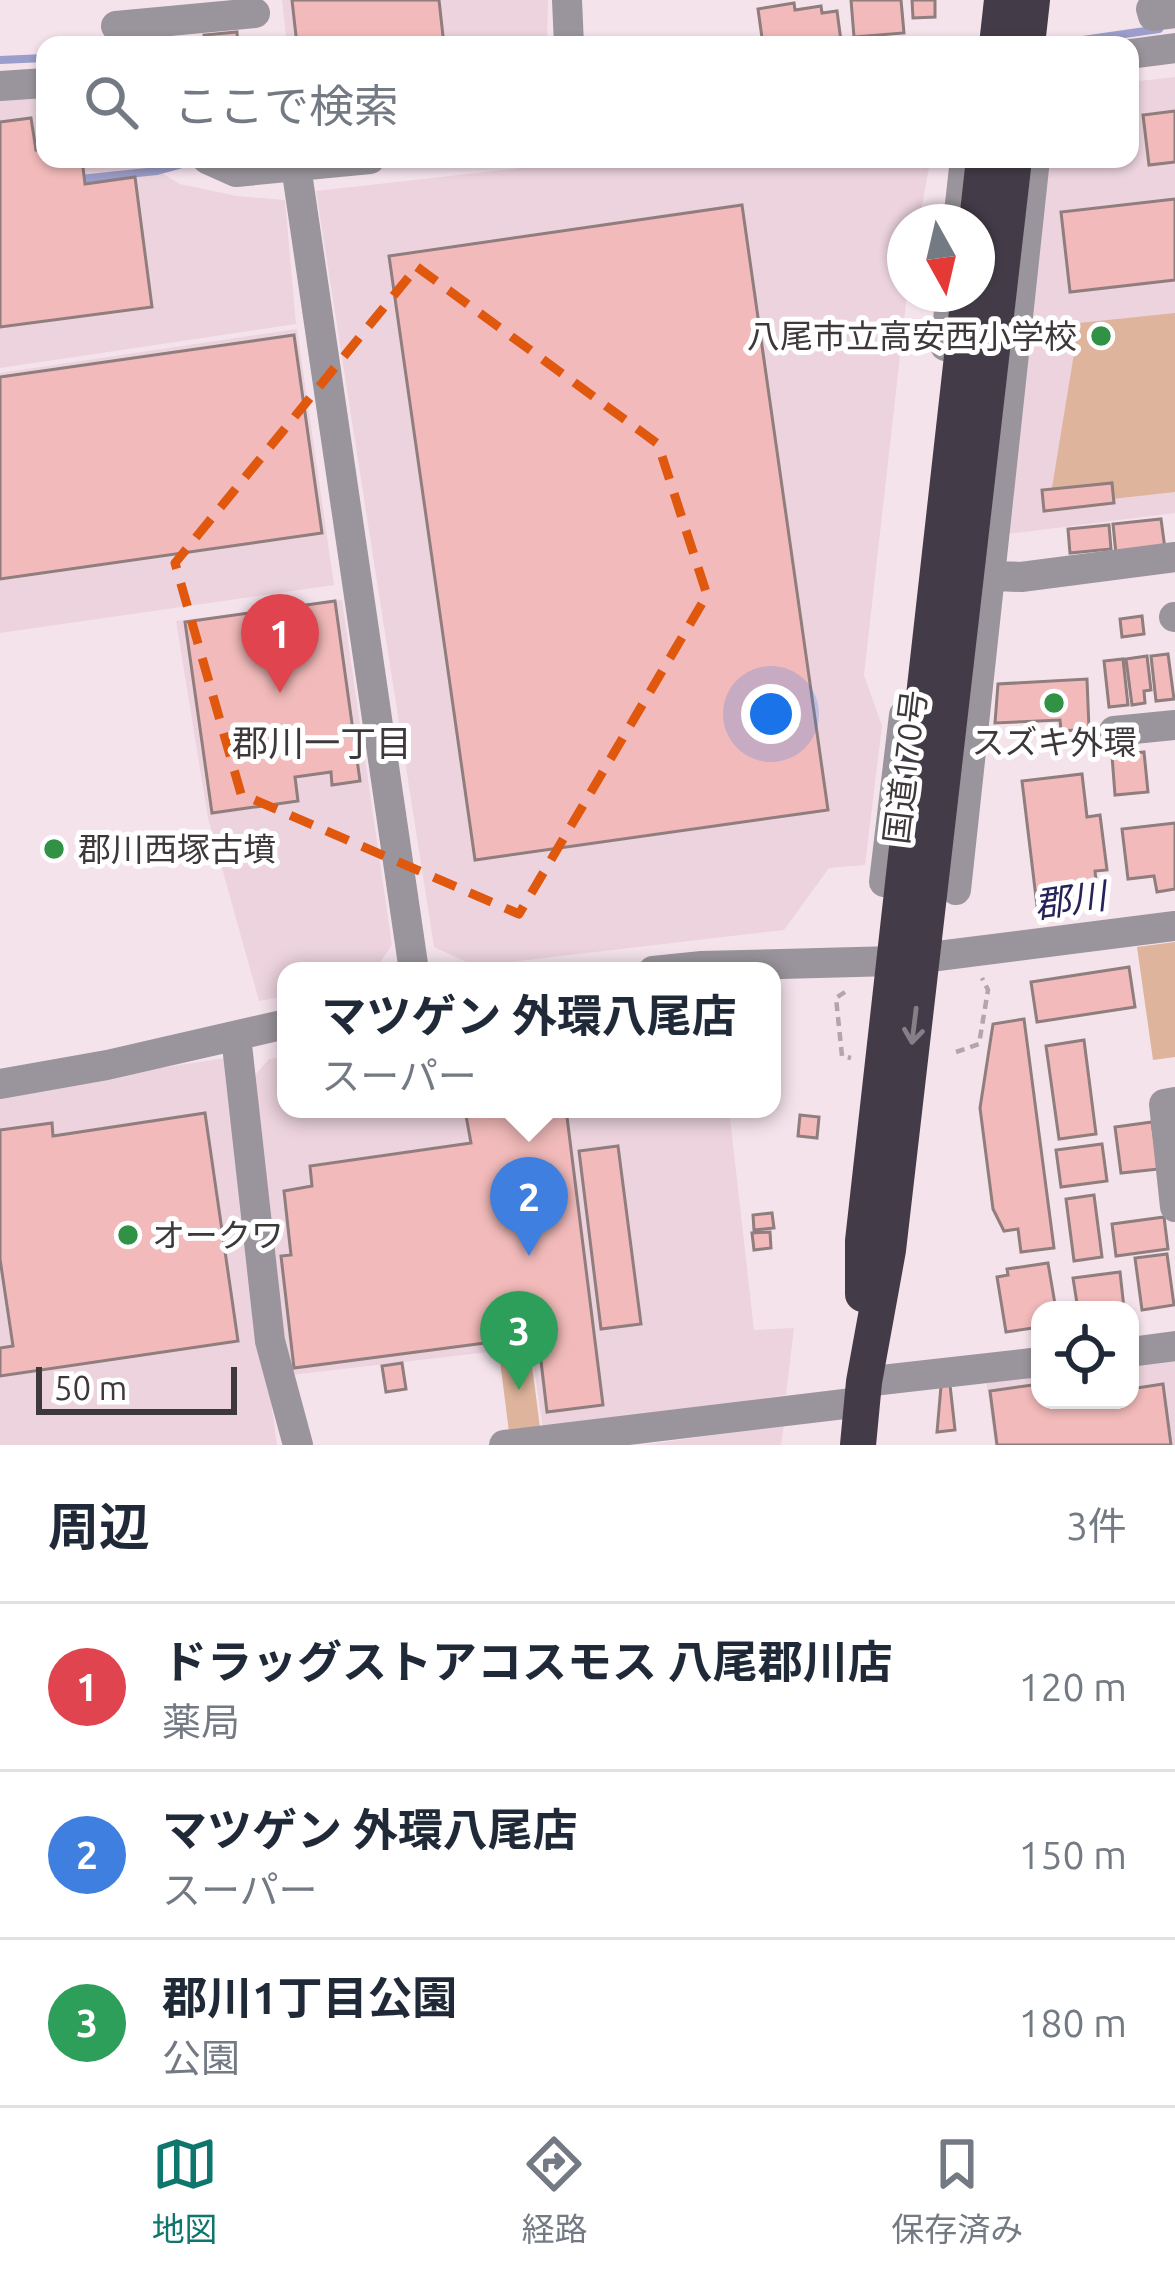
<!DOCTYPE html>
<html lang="ja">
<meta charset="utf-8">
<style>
:root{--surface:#fff;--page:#f6f6f7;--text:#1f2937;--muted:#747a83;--line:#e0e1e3;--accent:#0f766e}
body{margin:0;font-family:Ubuntu,"Noto Sans JP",sans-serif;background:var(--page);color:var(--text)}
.controls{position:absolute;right:36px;bottom:36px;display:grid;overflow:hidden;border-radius:24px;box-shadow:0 3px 9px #0004}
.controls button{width:108px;height:108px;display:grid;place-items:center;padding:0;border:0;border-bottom:3px solid var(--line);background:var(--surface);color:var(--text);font:60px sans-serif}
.compass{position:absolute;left:887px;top:204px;width:108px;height:108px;border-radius:50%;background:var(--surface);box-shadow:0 3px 9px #0004;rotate:172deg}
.scale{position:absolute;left:36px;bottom:30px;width:201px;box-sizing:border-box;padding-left:12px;border:6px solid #3f383b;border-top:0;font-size:33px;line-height:42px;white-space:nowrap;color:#3f383b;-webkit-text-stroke:9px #fff;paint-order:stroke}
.you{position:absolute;left:771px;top:714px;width:42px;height:42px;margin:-30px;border:9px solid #fff;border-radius:50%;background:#1a73e8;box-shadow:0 0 0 18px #1a73e833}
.badge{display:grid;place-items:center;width:78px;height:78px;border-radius:50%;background:var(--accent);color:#fff;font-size:39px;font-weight:700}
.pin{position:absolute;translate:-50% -99px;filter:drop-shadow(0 3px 6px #0008)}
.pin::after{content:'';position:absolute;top:63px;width:42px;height:36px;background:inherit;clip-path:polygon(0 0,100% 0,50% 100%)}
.popup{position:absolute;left:277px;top:962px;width:504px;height:156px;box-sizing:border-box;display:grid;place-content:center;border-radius:24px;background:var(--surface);filter:drop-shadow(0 3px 9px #0005);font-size:39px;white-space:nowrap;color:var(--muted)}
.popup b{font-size:45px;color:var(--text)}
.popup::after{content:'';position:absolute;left:50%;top:100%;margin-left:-24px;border:24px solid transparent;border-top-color:var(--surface)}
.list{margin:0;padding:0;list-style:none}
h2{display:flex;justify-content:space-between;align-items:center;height:156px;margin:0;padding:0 48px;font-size:51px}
h2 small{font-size:39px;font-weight:400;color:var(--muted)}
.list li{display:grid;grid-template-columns:78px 1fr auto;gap:36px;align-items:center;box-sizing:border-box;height:168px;padding:0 48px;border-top:3px solid var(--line)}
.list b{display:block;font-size:45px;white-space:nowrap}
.list p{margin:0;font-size:39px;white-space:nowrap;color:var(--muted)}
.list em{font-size:39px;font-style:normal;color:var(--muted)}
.icon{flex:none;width:66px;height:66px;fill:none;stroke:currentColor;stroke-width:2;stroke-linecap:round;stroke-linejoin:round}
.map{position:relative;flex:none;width:1175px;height:1445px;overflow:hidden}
.search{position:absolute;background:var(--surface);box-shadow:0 3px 9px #0004;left:36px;right:36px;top:36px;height:132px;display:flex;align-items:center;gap:30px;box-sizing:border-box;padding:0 42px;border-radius:24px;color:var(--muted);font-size:45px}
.sheet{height:660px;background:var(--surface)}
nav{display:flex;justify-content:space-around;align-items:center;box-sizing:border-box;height:168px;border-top:3px solid var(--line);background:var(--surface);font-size:33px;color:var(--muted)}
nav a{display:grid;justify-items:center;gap:6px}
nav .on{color:var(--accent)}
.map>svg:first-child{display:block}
</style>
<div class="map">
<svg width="1175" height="1445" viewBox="0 0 1175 1445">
<rect width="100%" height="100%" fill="#f5e3ec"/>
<path fill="#ecd3de" d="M282,0H548L547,45H287Z
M1175,77V513L1007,534L1046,159H1130V82Z
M35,97L45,103V159H138L180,184L237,196L285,200L296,324L0,368V100Z
M603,159H927L930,162L919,222H905L907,294L864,675L882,726L865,865L829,868L784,930L475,966L434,947L316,191Z
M297,329L334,585L0,633V373Z
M342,600L392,945L374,971H286V996L259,1001L208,818L176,621Z
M286,1057V1109H729L754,1330L794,1328L786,1395L543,1429L531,1347L291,1375L278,1335L255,1075L269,1059Z
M225,1058L277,1445H0V1093Z
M1175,1358V1445H995L986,1379L1040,1371V1400H1130V1359Z
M784,1425L781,1445H644Z"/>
<path fill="#deb49c" d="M1175,313V492L1049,506L1079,323Z
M1175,942V1057L1153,1060L1137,947Z
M530,1349L540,1428L509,1432L499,1353Z"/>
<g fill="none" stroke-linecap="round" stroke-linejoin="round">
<path stroke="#9b9dca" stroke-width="8" d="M1048,45L1159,29
M0,60L45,58
M80,179L157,171L201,159"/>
</g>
<path fill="#f2baba" stroke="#907d7d" stroke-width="3" d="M292,0H439L444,45H297Z
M851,0H901L904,33L854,37Z
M912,0H935V17L913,18Z
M794,3L795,10L821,6L822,13L837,11L841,41L812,45H763L758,9Z
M237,32L238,45H205L204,35Z
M1175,111V162L1149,165L1143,115Z
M31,118L36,150L45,148V159H82L85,184L135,177L152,307L0,327V122Z
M1175,199V280L1070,292L1061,212Z
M742,205L828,810L475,860L389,256Z
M294,335L322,533L0,579V377Z
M1112,483L1114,503L1044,511L1042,490Z
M1161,519L1165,549L1116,554L1113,524Z
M1109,525L1111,549L1070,553L1068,529Z
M335,601L360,781L332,785L331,772L295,777L298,801L212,813L185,622Z
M1142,616L1144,634L1122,637L1120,619Z
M1168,654L1174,699L1156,701L1151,656Z
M1147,656L1151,690L1144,691L1145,703L1132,705L1126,659Z
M1123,659L1128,705L1109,707L1104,661Z
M1087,679L1089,729L1061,731L1060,720L995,723L998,684Z
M1144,752L1148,792L1115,795L1112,756Z
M1082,774L1087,817L1100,815L1107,870L1095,871L1098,899L1037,906L1022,781Z
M1175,823V889L1157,892L1154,876L1128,879L1122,829Z
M1129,967L1135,1007L1037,1022L1031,982Z
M1024,1019L1054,1248L1021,1252L1018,1229L1004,1231L993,1209L980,1108L993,1024Z
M1084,1040L1096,1134L1059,1139L1046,1046Z
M475,1109H566L603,1405L547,1412L538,1336L294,1368L281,1256L291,1255L284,1191L312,1186L310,1166L471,1143L465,1110Z
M205,1113L238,1341L0,1376V1348L13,1346L0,1259V1130L52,1123L53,1136Z
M800,1115L819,1117L817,1138L798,1136Z
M1152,1122L1159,1169L1121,1173L1115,1127Z
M1102,1144L1107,1181L1061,1187L1056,1150Z
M618,1146L641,1324L601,1329L579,1151Z
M1094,1195L1102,1257L1074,1261L1066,1199Z
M772,1213L774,1228L754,1230L753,1215Z
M1164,1217L1168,1249L1116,1256L1112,1224Z
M770,1232L771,1248L754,1250L752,1233Z
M1167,1254L1174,1305L1142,1310L1135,1258Z
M1048,1263L1056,1310H1040V1327L1006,1332L997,1277L1008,1275L1007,1269Z
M1120,1272L1124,1308L1078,1310L1073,1278Z
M402,1363L406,1389L386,1392L382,1366Z
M1040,1384V1400H1130V1389L1163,1384L1171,1445H997L990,1391Z
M950,1385L955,1430L937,1432L941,1386Z"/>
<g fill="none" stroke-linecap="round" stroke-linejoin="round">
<path stroke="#b4a5ac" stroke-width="4.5" stroke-dasharray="9 6" stroke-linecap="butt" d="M845,992L836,998L842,1056L851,1058
M956,1052L979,1044L988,990L982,978"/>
<path stroke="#9a959c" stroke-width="30" d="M567,0L569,45
M1151,9L1153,16L1175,13
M116,26L255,13
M1130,54L1175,48
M0,86L45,83
M207,159L236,172L370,159
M296,166L414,971
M958,222L965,159
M945,346L951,294
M970,575L1021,577L1175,557
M1174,617H1175
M1114,731L1175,725
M884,882L904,715
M956,890L1035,159
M922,958L1175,926
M653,971L702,966L894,961
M236,1036L270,1341L298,1445
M0,1084L107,1065L286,1024
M1175,1102L1164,1104L1175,1207
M1130,1352L1175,1346
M864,1382L1040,1362
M504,1445L861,1402"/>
<path stroke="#433b47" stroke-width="36" d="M997,45L1002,0
M1027,45L1032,0
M977,222L984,159
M863,1294V1241L969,294
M858,1445L864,1382L888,1250L1014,159"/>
</g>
<defs><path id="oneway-shaft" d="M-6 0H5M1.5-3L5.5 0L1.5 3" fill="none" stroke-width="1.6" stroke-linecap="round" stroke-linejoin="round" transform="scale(3)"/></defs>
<use stroke="#858087" href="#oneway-shaft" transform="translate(914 1026) rotate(97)"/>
<path fill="none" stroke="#e0570e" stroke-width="9" stroke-dasharray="24 15" stroke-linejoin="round" d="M417,267L658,444L707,595L519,914L241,794L175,563Z"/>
<g fill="#319246" stroke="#fff" stroke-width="4.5">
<circle cx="1101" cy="336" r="12"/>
<circle cx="1054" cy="703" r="12"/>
<circle cx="54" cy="849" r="12"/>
<circle cx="128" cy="1235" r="12"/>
</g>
<g text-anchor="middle" stroke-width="10" stroke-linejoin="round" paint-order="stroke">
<g font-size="33" fill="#3f383b" stroke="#fff" text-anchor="start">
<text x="1077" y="348" text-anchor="end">八尾市立高安西小学校</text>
<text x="1054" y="754" text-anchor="middle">スズキ外環</text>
<text x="78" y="861">郡川西塚古墳</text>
<text x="152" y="1247">オークワ</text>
</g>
<g font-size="33" fill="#3f383b" stroke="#fff">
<text transform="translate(905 767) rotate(-83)" y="12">国道170号</text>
</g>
<g font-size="36" fill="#3f383b" stroke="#fff">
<text x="322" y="756">郡川一丁目</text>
</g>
<g font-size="36" font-style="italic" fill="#272259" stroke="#fff">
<text transform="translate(1070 900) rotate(-8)" y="13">郡川</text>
</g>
</g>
</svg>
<div class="controls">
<button><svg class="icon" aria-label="locate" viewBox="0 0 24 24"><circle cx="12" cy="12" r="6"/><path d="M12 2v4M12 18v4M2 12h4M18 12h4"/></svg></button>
</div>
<svg class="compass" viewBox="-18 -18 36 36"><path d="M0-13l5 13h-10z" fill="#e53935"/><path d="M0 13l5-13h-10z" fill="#747a83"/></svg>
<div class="scale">50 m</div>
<div class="you"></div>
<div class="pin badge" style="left:280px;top:693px;background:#e0444e">1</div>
<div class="pin badge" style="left:529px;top:1256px;background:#3f7fe0">2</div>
<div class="popup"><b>マツゲン 外環八尾店</b>スーパー</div>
<div class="pin badge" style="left:519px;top:1390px;background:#2e9e5b">3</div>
<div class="search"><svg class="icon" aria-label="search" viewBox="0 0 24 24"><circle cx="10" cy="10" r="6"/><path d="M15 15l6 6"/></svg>ここで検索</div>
</div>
<section class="sheet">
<h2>周辺<small>3件</small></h2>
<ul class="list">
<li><span class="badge" style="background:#e0444e">1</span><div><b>ドラッグストアコスモス 八尾郡川店</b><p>薬局</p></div><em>120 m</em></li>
<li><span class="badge" style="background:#3f7fe0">2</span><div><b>マツゲン 外環八尾店</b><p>スーパー</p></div><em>150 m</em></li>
<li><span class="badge" style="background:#2e9e5b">3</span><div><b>郡川1丁目公園</b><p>公園</p></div><em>180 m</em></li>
</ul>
</section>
<nav>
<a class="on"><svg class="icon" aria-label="map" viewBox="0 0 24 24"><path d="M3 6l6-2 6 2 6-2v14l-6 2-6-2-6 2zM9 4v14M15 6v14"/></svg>地図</a>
<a><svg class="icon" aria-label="directions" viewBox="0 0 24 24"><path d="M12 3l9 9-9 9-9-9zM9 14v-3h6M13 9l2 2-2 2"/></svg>経路</a>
<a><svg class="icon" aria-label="saved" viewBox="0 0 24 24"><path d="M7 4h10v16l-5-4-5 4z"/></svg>保存済み</a>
</nav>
